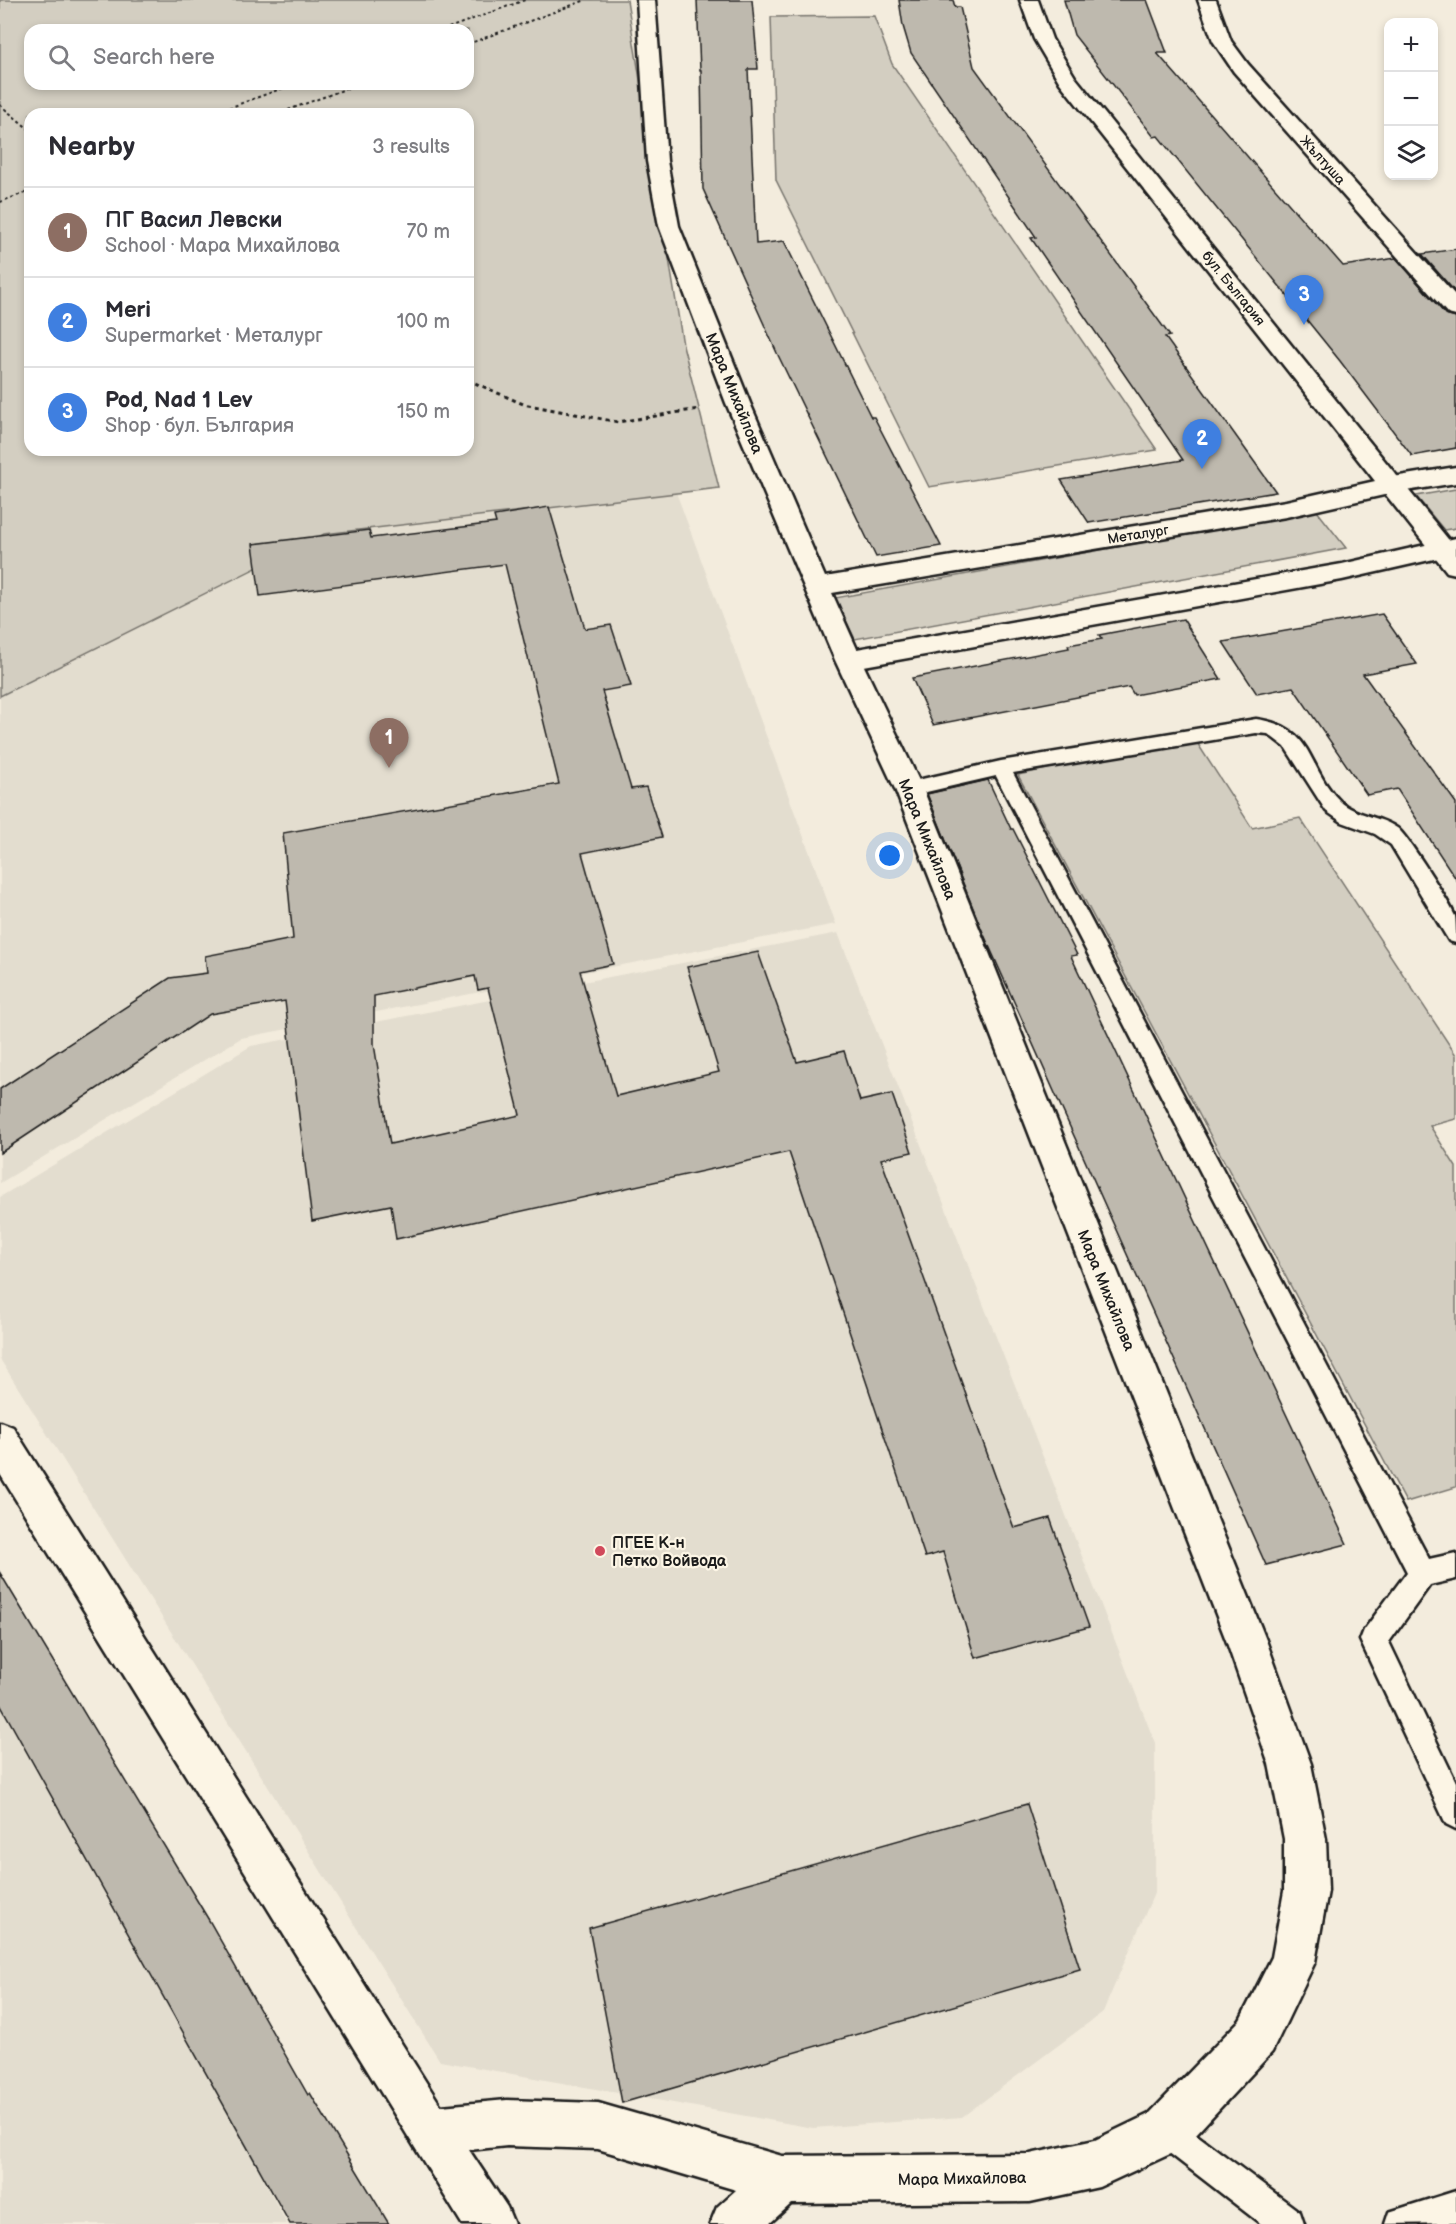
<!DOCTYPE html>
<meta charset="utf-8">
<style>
:root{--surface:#fff;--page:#f2f2f3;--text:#2b2b33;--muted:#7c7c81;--line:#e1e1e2;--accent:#d1495b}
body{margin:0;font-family:"Balsamiq Sans",sans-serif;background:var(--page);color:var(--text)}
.controls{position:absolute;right:18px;top:18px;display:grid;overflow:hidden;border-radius:12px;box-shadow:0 3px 9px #0003}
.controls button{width:54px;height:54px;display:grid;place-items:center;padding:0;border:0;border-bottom:2px solid var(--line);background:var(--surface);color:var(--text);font:30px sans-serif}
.you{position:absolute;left:890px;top:856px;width:21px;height:21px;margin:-15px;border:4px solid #fff;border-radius:50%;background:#1a73e8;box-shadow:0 0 0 9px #1a73e833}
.badge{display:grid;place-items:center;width:39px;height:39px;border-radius:50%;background:var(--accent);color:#fff;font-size:20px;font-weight:700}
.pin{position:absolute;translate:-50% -50px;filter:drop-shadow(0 2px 3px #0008)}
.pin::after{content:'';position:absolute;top:32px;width:21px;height:18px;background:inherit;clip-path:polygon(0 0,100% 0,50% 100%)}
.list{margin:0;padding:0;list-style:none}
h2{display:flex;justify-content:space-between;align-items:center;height:78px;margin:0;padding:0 24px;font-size:26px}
h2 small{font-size:20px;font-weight:400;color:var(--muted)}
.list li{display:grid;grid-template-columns:39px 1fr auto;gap:18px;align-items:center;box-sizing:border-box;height:90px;padding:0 24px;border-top:2px solid var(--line)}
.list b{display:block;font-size:22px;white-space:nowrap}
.list p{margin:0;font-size:20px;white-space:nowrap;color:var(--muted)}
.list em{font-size:20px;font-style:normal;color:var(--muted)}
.icon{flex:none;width:33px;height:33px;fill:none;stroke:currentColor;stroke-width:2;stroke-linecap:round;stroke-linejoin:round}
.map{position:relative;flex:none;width:1456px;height:2224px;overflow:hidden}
.search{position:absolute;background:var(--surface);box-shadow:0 3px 9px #0003;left:24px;top:24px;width:450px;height:66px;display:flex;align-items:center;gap:15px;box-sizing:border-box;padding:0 21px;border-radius:18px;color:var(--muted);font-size:22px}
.panel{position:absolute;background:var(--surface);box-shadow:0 3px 9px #0003;left:24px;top:108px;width:450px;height:348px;border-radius:18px}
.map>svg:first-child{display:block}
</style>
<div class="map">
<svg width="1456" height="2224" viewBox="0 0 1456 2224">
<rect width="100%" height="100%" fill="#f3ecdd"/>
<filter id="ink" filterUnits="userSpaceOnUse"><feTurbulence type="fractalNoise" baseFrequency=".0167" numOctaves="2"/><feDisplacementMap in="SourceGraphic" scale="12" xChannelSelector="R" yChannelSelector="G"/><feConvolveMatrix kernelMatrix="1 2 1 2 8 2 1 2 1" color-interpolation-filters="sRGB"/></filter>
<g filter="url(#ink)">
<path fill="#e3ddcf" d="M670,476L836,924L241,1038L0,1183V611L152,537Z
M838,933L1155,1743V1891L1103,2012L962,2117L813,2128L440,2061L0,1359V1197L251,1046Z
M0,1679L287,2224H0Z"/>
<path fill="#d3cec1" stroke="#78756e" stroke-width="1.5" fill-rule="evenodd" d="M0,0H627L683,345L719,488L324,534L0,696ZM30,30H468V84H30ZM30,114H468V450H30Z
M874,16L892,64L1157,450L929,487L776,180L771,17Z
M1456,489V528L1444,530L1416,496Z
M1317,511L1346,548L855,639L835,598Z
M1194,738L1252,828L1300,818L1456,1055V1119L1430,1126L1456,1167V1487L1406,1502L1018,775Z"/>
<path fill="#beb9ae" stroke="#1c1c1c" stroke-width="1.5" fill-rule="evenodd" d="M697,0H752L758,69H748L756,244L784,241L871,417H874L941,546L876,557L777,353L703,189L701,70H700Z
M899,0H953L955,7H960L974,67L1170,336L1165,337L1276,492L1089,523L1061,480L1183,460L1031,238L1036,237L911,53L903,26Z
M1064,0H1147L1167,53H1157L1343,266L1396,258L1446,315L1456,318V448L1412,456L1340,361L1158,136L1154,137L1074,35Z
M1456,249V293L1422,254Z
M549,507L585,629L611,625L631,686L602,691L631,789L646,787L662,837L582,853L613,964L580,971L616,1096L719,1072L687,967L758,952L797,1062L844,1051L860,1101L892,1094L912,1152L881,1159L1014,1528L1050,1518L1089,1627L975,1658L943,1552L925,1557L789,1152L396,1239L391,1205L312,1221L285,1001L210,1014L0,1153V1089L170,978L207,973L205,956L293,939L283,833L559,784L505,564L260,596L253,544L369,530L371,538L496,523L494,516ZM475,976L478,990L488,988L520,1115L390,1144L374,1044V996Z
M1382,614L1417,664L1363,674L1456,803V879L1397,789L1367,795L1293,687L1257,694L1223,642Z
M1183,619L1221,679L1134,695L1129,687L933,725L912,678L1069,648L1068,645L1102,639L1099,635Z
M988,780L1011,829H1013L1077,955L1071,956L1347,1544L1266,1565L981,928L927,794Z
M0,1573L210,1922L308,2095L310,2093L389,2224H290L0,1704Z
M1027,1804L1080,1969L622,2103L589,1928Z"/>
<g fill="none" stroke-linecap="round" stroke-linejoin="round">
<g stroke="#1c1c1c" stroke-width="5">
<path id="service" d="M1256,719C1316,727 1305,767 1340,801C1356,816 1380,816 1397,828C1407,835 1450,903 1455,916C1456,923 1456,935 1456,943L1449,941L1391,845L1375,834L1342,822L1326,811L1285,747L1268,734L1256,733L1013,773L1429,1559L1456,1553V1579L1430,1585L1389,1642L1456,1782V1829L1446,1824L1360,1640L1364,1630L1407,1572L996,776L909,796L902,794L899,789L902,784L909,782L1001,761Z
M1166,2115L1177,2120L1300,2212L1304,2224H1261L1155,2142L1150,2131L1155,2120Z
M1456,2191V2223L1385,2224L1389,2212Z"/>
</g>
<g stroke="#1c1c1c" stroke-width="5">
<path id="minor" d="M637,0H655L667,161L679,226L750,403L825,577L1286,501L1393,477L1456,467V483L1393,493L1286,517L832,593L857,649L1342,564L1456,538V554L1342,580L864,666L923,789L1266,1640L1311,1764L1326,1839L1328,1891L1315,1962L1272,2052L1183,2148L1099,2187L1030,2202L791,2204L769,2224H710L717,2207L736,2190L598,2149L507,2146L469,2150L507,2207L514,2224H462L0,1474V1422L13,1427L441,2106L507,2100L598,2103L782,2156L1030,2154L1095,2140L1149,2114L1240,2020L1272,1957L1284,1891V1839L1269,1764L1226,1640L895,789L835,660L726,403L659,226L647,161Z
M1198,0H1216L1231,41L1248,64L1456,296V316L1448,314L1234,72L1213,41Z"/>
</g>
<g stroke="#1c1c1c" stroke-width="5">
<path id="secondary" d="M1020,0H1038L1052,39L1075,77L1456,549V574L1447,572L1060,83L1034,39Z"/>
</g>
<path stroke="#1c1c1c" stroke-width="2" stroke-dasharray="3 3" stroke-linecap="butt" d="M443,30L525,0
M468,44L586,0
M0,105L30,130
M212,114L294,84
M277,114L359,84
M0,202L30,191"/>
<path stroke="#1c1c1c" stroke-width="3" stroke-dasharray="4 4" stroke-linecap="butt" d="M468,380L523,404L618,422L699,409"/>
<use href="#service" fill="#fcf5e5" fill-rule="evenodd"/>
<use href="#minor" fill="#fcf5e5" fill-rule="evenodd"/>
<use href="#secondary" fill="#fcf5e5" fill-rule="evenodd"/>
</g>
</g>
<circle fill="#d1495b" stroke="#fcf5e5" stroke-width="2" cx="600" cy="1551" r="6"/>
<g text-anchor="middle" stroke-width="4.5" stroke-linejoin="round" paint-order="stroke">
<g font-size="14" fill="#1c1c1c" stroke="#fcf5e5">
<text transform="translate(1323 160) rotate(48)" y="5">Жълтуша</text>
<text transform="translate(1234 288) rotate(51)" y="5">бул. България</text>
<text transform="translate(1138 534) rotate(-9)" y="5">Металург</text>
</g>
<g font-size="16" fill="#1c1c1c" stroke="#fcf5e5">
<text transform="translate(735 393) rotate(68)" y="6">Мара Михайлова</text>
<text transform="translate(928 839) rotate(68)" y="6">Мара Михайлова</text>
<text transform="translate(1107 1290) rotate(68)" y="6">Мара Михайлова</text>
<text transform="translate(962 2178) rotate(-1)" y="6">Мара Михайлова</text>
</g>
<g font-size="16" font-weight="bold" fill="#1c1c1c" stroke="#fcf5e5" text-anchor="start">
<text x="612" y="1548">ПГЕЕ К-н<tspan x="612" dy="18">Петко Войвода</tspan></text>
</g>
</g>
</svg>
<div class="controls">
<button>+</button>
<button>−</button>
<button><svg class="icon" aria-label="layers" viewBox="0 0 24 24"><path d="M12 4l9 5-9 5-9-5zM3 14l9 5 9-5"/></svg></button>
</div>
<div class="you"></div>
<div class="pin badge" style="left:389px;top:768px;background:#8d6e63">1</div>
<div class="pin badge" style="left:1202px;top:469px;background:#3f7fe0">2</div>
<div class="pin badge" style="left:1304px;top:325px;background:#3f7fe0">3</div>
<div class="search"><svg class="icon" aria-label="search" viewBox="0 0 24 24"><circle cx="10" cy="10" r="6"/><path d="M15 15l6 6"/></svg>Search here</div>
<section class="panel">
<h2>Nearby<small>3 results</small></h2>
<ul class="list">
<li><span class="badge" style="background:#8d6e63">1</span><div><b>ПГ Васил Левски</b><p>School · Мара Михайлова</p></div><em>70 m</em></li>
<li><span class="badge" style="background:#3f7fe0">2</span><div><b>Meri</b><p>Supermarket · Металург</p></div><em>100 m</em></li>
<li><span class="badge" style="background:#3f7fe0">3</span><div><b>Pod, Nad 1 Lev</b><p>Shop · бул. България</p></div><em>150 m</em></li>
</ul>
</section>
</div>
